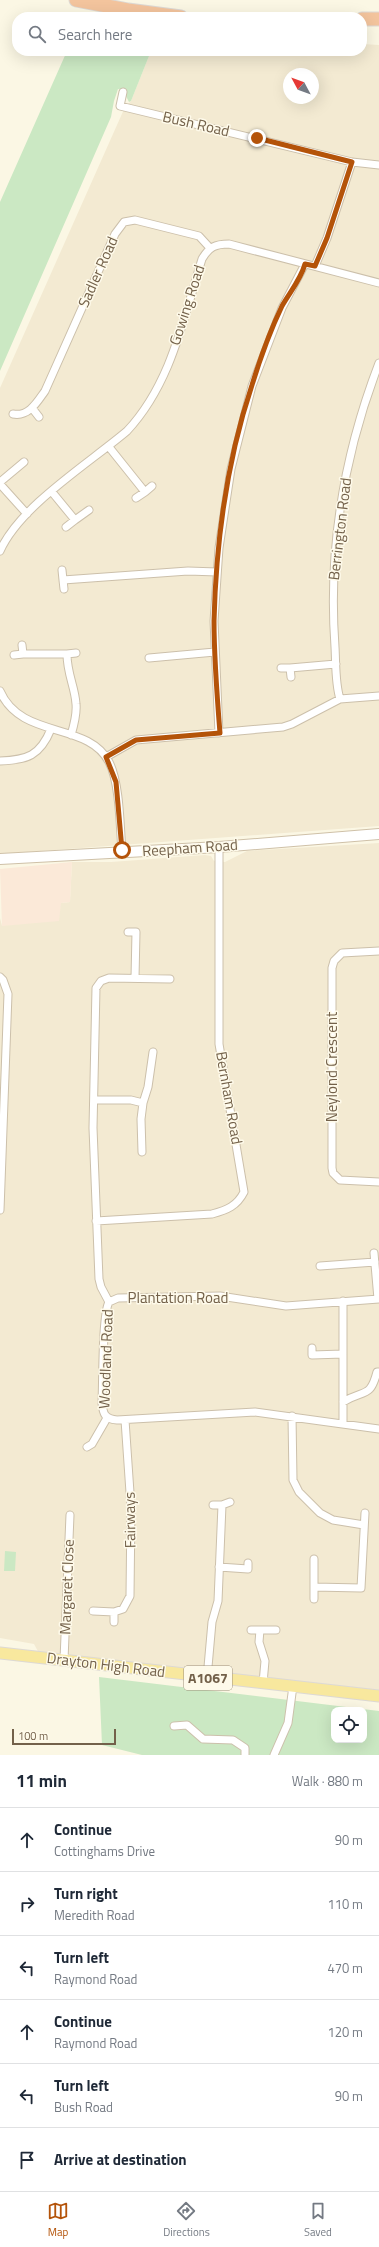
<!DOCTYPE html>
<meta charset="utf-8">
<style>
:root{--surface:#fff;--page:#f2f2f3;--text:#1f2937;--muted:#747a83;--line:#e0e1e3;--accent:#b45309}
body{margin:0;font-family:"Titillium Web",sans-serif;background:var(--page);color:var(--text)}
.controls{position:absolute;right:12px;bottom:12px;display:grid;overflow:hidden;border-radius:8px;box-shadow:0 4px 16px #0002}
.controls button{width:36px;height:36px;display:grid;place-items:center;padding:0;border:0;border-bottom:1px solid var(--line);background:var(--surface);color:var(--text);font:20px sans-serif}
.compass{position:absolute;left:283px;top:68px;width:36px;height:36px;border-radius:50%;background:var(--surface);box-shadow:0 4px 16px #0002;rotate:311deg}
.scale{position:absolute;left:12px;bottom:10px;width:104px;box-sizing:border-box;padding-left:4px;border:2px solid #73614a;border-top:0;font-size:11px;line-height:14px;white-space:nowrap;color:#73614a;-webkit-text-stroke:3px #fefaea;paint-order:stroke}
.stop{position:absolute;width:12px;height:12px;margin:-9px;border:3px solid #b45309;border-radius:50%;background:#fff}
.stop.end{background:#b45309;border-color:#fff;box-shadow:0 1px 4px #0008}
.list{margin:0;padding:0;list-style:none}
h2{display:flex;justify-content:space-between;align-items:center;height:52px;margin:0;padding:0 16px;font-size:17px}
h2 small{font-size:13px;font-weight:400;color:var(--muted)}
.list li{display:grid;grid-template-columns:26px 1fr auto;gap:12px;align-items:center;box-sizing:border-box;height:64px;padding:0 16px;border-top:1px solid var(--line)}
.list b{display:block;font-size:15px;white-space:nowrap}
.list p{margin:0;font-size:13px;white-space:nowrap;color:var(--muted)}
.list em{font-size:13px;font-style:normal;color:var(--muted)}
.icon{flex:none;width:22px;height:22px;fill:none;stroke:currentColor;stroke-width:2;stroke-linecap:round;stroke-linejoin:round}
.map{position:relative;flex:none;width:379px;height:1755px;overflow:hidden}
.search{position:absolute;background:var(--surface);box-shadow:0 4px 16px #0002;left:12px;right:12px;top:12px;height:44px;display:flex;align-items:center;gap:10px;box-sizing:border-box;padding:0 14px;border-radius:16px;color:var(--muted);font-size:15px}
.sheet{height:436px;background:var(--surface)}
nav{display:flex;justify-content:space-around;align-items:center;box-sizing:border-box;height:56px;border-top:1px solid var(--line);background:var(--surface);font-size:11px;color:var(--muted)}
nav a{display:grid;justify-items:center;gap:2px}
nav .on{color:var(--accent)}
.map>svg:first-child{display:block}
</style>
<div class="map">
<svg width="379" height="1755" viewBox="0 0 379 1755">
<rect width="100%" height="100%" fill="#fbf7e4"/>
<path fill="#f3ead2" fill-rule="evenodd" d="M362,44L379,45V826L0,854V388L125,107L131,101L151,51H362ZM289,74H313V98H289Z
M379,843V1690L191,1669L40,1655L34,1644L0,1638V918L2,926L61,903L70,902L72,862H111L205,855L211,856L214,861L225,862L247,851Z"/>
<path fill="#fbe9d8" d="M72,862L70,902L61,903L59,921L2,926L0,869Z"/>
<path fill="#cbe8c3" fill-rule="evenodd" d="M67,51H151L131,101L129,102L126,96L127,91L118,89L114,101L111,117L0,371V202Z
M5,1551L16,1552L15,1571H4Z
M99,1677L379,1711V1755H142L102,1745ZM334,1710H364V1740H334Z"/>
<g fill="none" stroke-linecap="round" stroke-linejoin="round">
<g stroke="#ccc0ab" stroke-width="9">
<path id="street" d="M123,92L120,106L352,162L379,165
M315,266L327,238L352,162
M32,408L39,417
M13,414C29,417 37,402 45,391L115,234L124,222L135,220L199,236L210,248
M109,447L145,492L136,498
M0,482L24,462
M0,484L27,514
M52,492L75,520L89,510
M145,492L152,486
M66,527L75,520
M0,551C20,506 88,464 127,431C171,384 183,320 202,259C209,247 215,244 229,244L379,283
M62,570L63,580L188,571L217,572
M63,580L64,589
M22,645L23,654H67
M14,655L23,654
M149,658L215,652
M281,668H290
M291,677L290,668L336,664
M0,691C21,740 88,721 109,762C120,783 120,827 122,852
M340,699C335,683 336,664 335,647C328,550 344,454 379,363
M219,733L214,621L219,548L231,469L252,386L282,308L305,264
M71,735C74,725 77,714 76,704C75,687 67,674 67,654L76,653
M106,757L136,740L283,727L292,724L340,699L379,696
M0,761C27,760 40,756 51,729
M128,932H136L135,978
M379,951L342,953L334,961L332,968V1168L333,1173L340,1180L379,1182
M0,977L3,980L8,994L0,1210
M170,979L109,978L101,981L96,988L93,1128L99,1279L101,1287L109,1302C102,1314 103,1384 102,1403C103,1414 105,1419 117,1420L255,1412L379,1429
M94,1100H131L143,1103L141,1119L142,1152
M143,1103L148,1087L153,1052
M96,1221L212,1214C227,1210 237,1206 244,1192L219,1044V847
M374,1253L378,1299
M320,1266L375,1262
M343,1301V1423
M109,1302L118,1298L220,1296L286,1306L379,1299
M312,1348V1355L343,1354
M343,1402C364,1389 370,1399 377,1372H379
M292,1416L293,1480L299,1492L320,1513L333,1520L364,1525
M87,1447L92,1444L107,1418
M213,1505H222
M314,1559V1587L361,1588L365,1513
M219,1567L248,1569V1563
M314,1599V1587
M93,1611L114,1612L123,1609L130,1596L131,1507L125,1420
M114,1622V1612
M251,1630H260
M64,1660L70,1515
M207,1678L212,1622L218,1601L222,1505L230,1502
M263,1683L265,1661L259,1642L260,1630H276
M174,1726L187,1725L203,1739L233,1740L245,1748V1755
M274,1755L288,1723L293,1686"/>
</g>
<g stroke="#cfc1a8" stroke-width="12">
<path id="secondary" d="M0,859L219,847L379,834"/>
</g>
<g stroke="#ddd9d4" stroke-width="13">
<path id="primary" d="M0,1653L379,1696"/>
</g>
<g stroke="#ddd9d4" stroke-width="15">
<path id="highway" d="M76,0L128,10L181,17
M362,19H379"/>
</g>
<use href="#street" stroke="#fff" stroke-width="7"/>
<use href="#secondary" stroke="#fff" stroke-width="10"/>
<use href="#primary" stroke="#f8e89e" stroke-width="11"/>
<use href="#highway" stroke="#f3c49d" stroke-width="13"/>
</g>
<g fill="none" stroke-linecap="round" stroke-linejoin="round">
<path stroke="#b45309" stroke-width="5" d="M122,850L116,782L106,757L136,740L220,733C217,696 214,658 214,621C216,542 227,460 252,385C260,359 270,331 282,306C290,292 301,279 305,264L315,266L327,238L352,162L257,138"/>
</g>
<g text-anchor="middle" stroke-width="3" stroke-linejoin="round" paint-order="stroke">
<rect fill="#fefaea" stroke="#9d8f7a" stroke-width="1" x="184" y="1666" width="48" height="24" rx="3"/>
<g font-size="14" font-weight="bold" fill="#73614a">
<text x="208" y="1683">A1067</text>
</g>
<g font-size="15" fill="#73614a" stroke="#fefaea">
<text transform="translate(196 124) rotate(13)" y="5">Bush Road</text>
<text transform="translate(98 272) rotate(-66)" y="5">Sadler Road</text>
<text transform="translate(187 305) rotate(-72)" y="5">Gowing Road</text>
<text transform="translate(340 529) rotate(-83)" y="5">Berrington Road</text>
<text transform="translate(190 848) rotate(-4)" y="5">Reepham Road</text>
<text transform="translate(332 1067) rotate(-90)" y="5">Neylond Crescent</text>
<text transform="translate(229 1098) rotate(80)" y="5">Bernham Road</text>
<text x="178" y="1303">Plantation Road</text>
<text transform="translate(106 1359) rotate(-88)" y="5">Woodland Road</text>
<text transform="translate(130 1520) rotate(-91)" y="5">Fairways</text>
<text transform="translate(67 1587) rotate(-88)" y="5">Margaret Close</text>
<text transform="translate(106 1665) rotate(7)" y="5">Drayton High Road</text>
</g>
</g>
</svg>
<div class="controls">
<button><svg class="icon" aria-label="locate" viewBox="0 0 24 24"><circle cx="12" cy="12" r="6"/><path d="M12 2v4M12 18v4M2 12h4M18 12h4"/></svg></button>
</div>
<svg class="compass" viewBox="-18 -18 36 36"><path d="M0-13l5 13h-10z" fill="#e53935"/><path d="M0 13l5-13h-10z" fill="#747a83"/></svg>
<div class="scale">100 m</div>
<div class="stop" style="left:122px;top:850px"></div>
<div class="stop end" style="left:257px;top:138px"></div>
<div class="search"><svg class="icon" aria-label="search" viewBox="0 0 24 24"><circle cx="10" cy="10" r="6"/><path d="M15 15l6 6"/></svg>Search here</div>
</div>
<section class="sheet">
<h2>11 min<small>Walk · 880 m</small></h2>
<ul class="list">
<li><svg class="icon" aria-label="ahead" viewBox="0 0 24 24"><path d="M12 20V5M6 11l6-6 6 6"/></svg><div><b>Continue</b><p>Cottinghams Drive</p></div><em>90 m</em></li>
<li><svg class="icon" aria-label="right" viewBox="0 0 24 24"><path d="M7 20v-9h11M14 6l5 5-5 5"/></svg><div><b>Turn right</b><p>Meredith Road</p></div><em>110 m</em></li>
<li><svg class="icon" aria-label="left" viewBox="0 0 24 24"><path d="M17 20v-9H6M10 6l-5 5 5 5"/></svg><div><b>Turn left</b><p>Raymond Road</p></div><em>470 m</em></li>
<li><svg class="icon" aria-label="ahead" viewBox="0 0 24 24"><path d="M12 20V5M6 11l6-6 6 6"/></svg><div><b>Continue</b><p>Raymond Road</p></div><em>120 m</em></li>
<li><svg class="icon" aria-label="left" viewBox="0 0 24 24"><path d="M17 20v-9H6M10 6l-5 5 5 5"/></svg><div><b>Turn left</b><p>Bush Road</p></div><em>90 m</em></li>
<li><svg class="icon" aria-label="arrive" viewBox="0 0 24 24"><path d="M6 21V4h12l-3 4 3 4H6"/></svg><div><b>Arrive at destination</b></div></li>
</ul>
</section>
<nav>
<a class="on"><svg class="icon" aria-label="map" viewBox="0 0 24 24"><path d="M3 6l6-2 6 2 6-2v14l-6 2-6-2-6 2zM9 4v14M15 6v14"/></svg>Map</a>
<a><svg class="icon" aria-label="directions" viewBox="0 0 24 24"><path d="M12 3l9 9-9 9-9-9zM9 14v-3h6M13 9l2 2-2 2"/></svg>Directions</a>
<a><svg class="icon" aria-label="saved" viewBox="0 0 24 24"><path d="M7 4h10v16l-5-4-5 4z"/></svg>Saved</a>
</nav>
